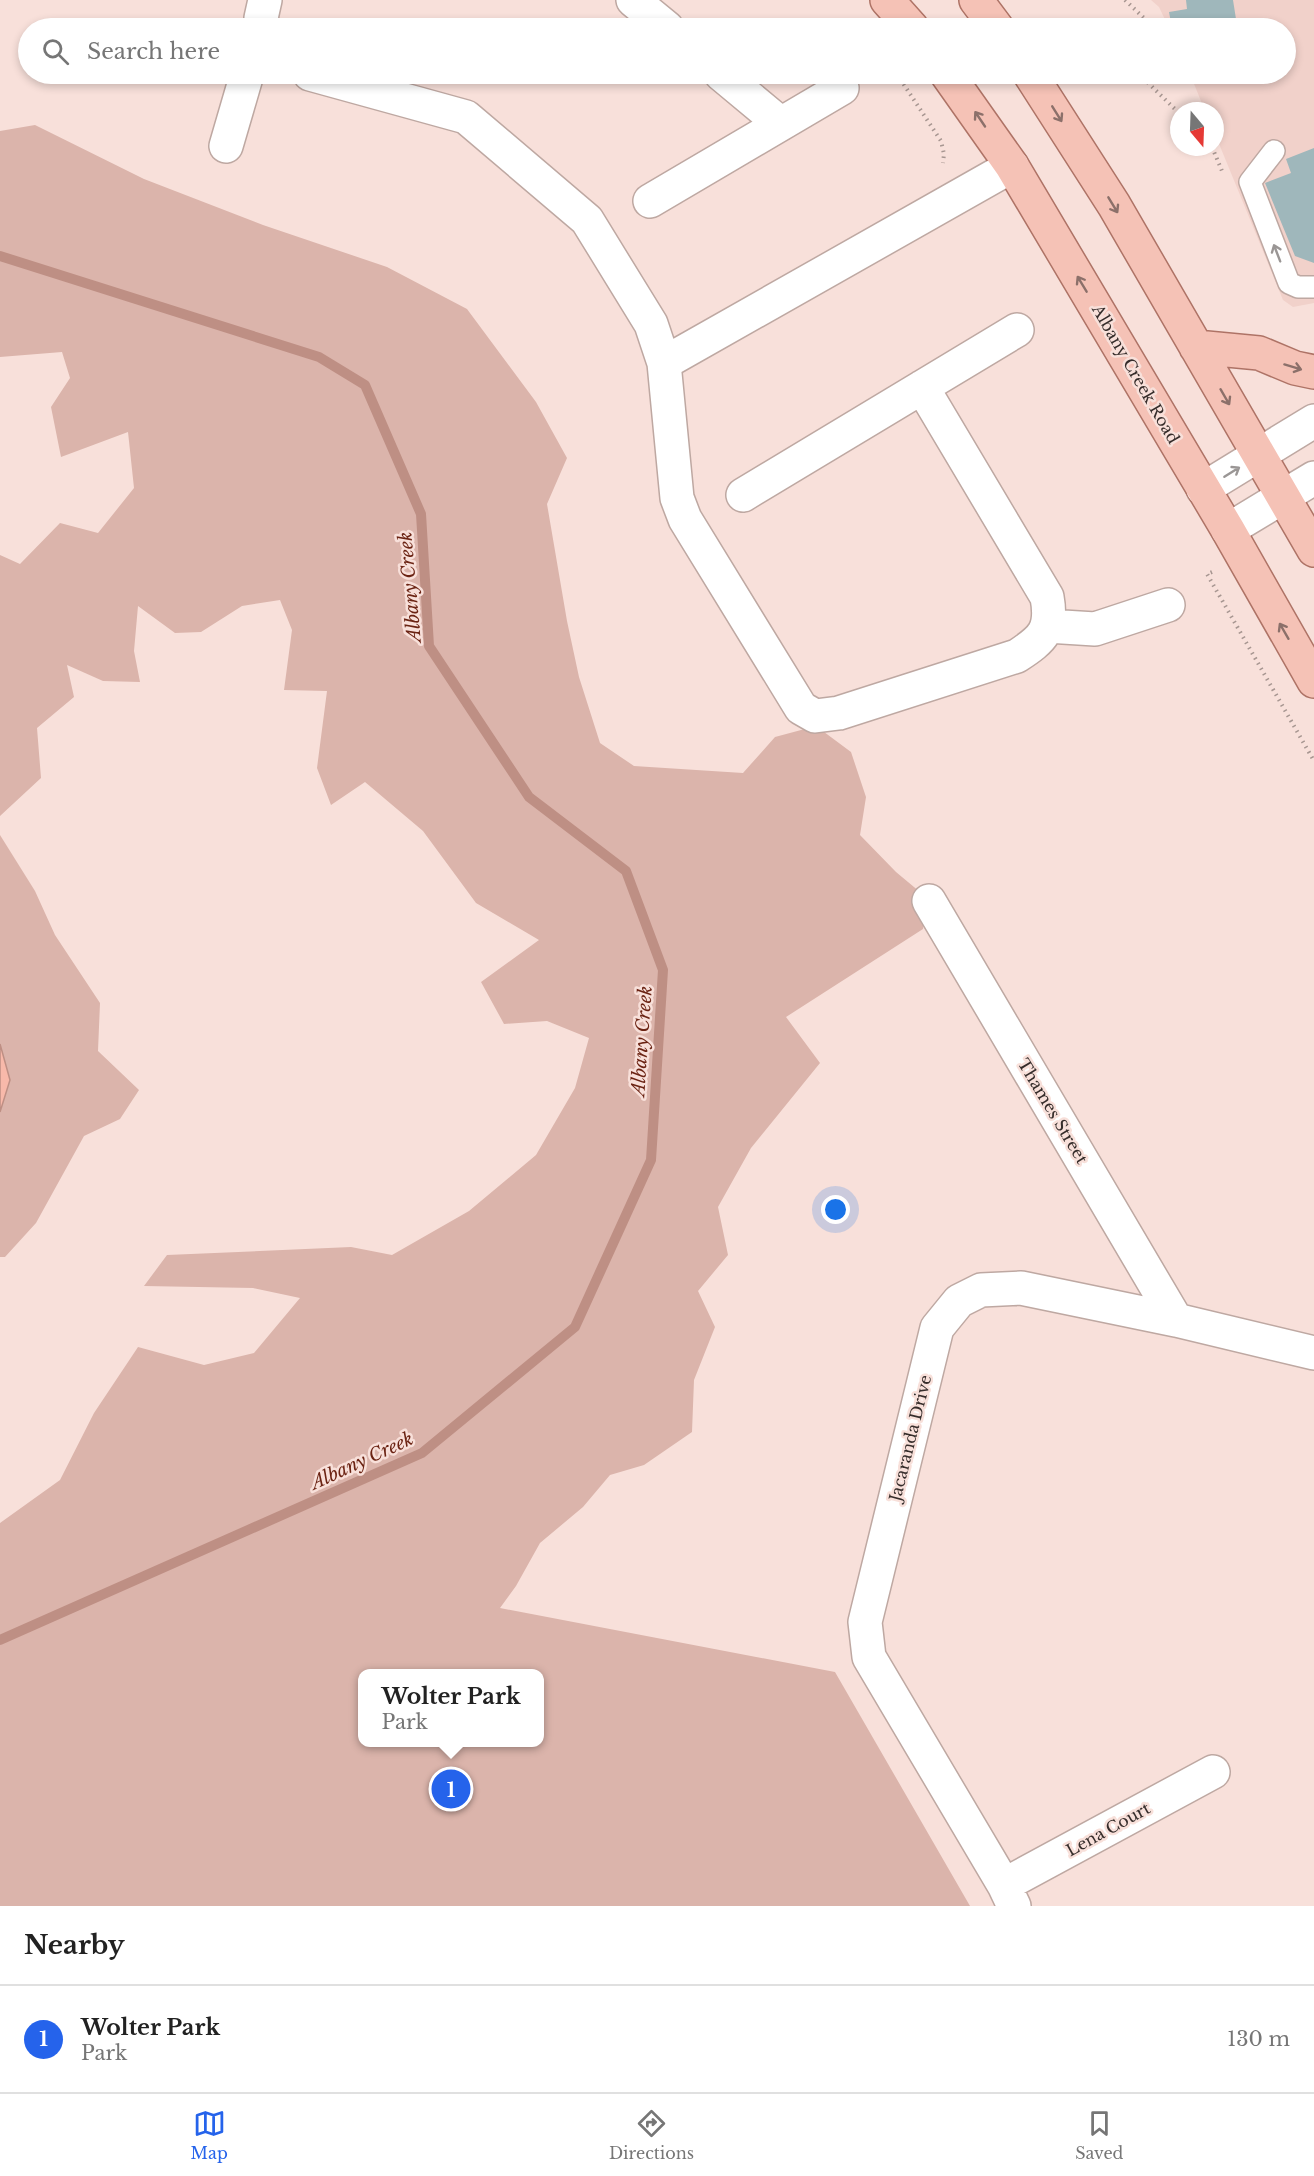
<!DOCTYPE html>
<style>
:root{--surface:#fff;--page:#f2f2f2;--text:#222;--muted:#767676;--line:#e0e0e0;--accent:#2563eb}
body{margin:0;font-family:"Libre Baskerville",serif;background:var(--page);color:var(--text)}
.compass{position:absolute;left:1170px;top:102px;width:54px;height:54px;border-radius:50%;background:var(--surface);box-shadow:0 3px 9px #0003;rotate:161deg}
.you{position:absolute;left:836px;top:1210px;width:21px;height:21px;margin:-15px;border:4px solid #fff;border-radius:50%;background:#1a73e8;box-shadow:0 0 0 9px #1a73e833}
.badge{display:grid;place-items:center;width:39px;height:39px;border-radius:50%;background:var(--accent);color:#fff;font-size:20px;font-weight:700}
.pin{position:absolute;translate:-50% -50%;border:3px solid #fff;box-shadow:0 2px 6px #0006}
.popup{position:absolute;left:358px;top:1669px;width:186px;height:78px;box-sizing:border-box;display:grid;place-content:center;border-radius:12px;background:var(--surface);filter:drop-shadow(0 2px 4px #0005);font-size:20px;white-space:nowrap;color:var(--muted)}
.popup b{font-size:22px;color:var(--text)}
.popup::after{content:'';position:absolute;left:50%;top:100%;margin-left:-12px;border:12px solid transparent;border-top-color:var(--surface)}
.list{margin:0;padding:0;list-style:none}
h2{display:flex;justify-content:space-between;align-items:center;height:78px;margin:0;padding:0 24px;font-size:26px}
h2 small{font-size:20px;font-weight:400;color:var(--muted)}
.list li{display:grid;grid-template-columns:39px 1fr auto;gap:18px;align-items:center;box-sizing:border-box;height:108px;padding:0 24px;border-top:2px solid var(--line)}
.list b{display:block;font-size:22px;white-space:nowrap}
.list p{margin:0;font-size:20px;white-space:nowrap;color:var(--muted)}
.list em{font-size:20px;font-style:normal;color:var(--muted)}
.icon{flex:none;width:33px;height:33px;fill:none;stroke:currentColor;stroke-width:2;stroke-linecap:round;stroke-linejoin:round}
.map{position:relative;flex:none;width:1314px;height:1906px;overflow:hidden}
.search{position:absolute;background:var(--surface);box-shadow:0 3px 9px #0003;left:18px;right:18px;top:18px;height:66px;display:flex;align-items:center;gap:15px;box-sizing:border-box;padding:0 21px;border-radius:33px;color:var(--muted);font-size:22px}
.sheet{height:186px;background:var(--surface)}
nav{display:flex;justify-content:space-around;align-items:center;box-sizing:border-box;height:84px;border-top:2px solid var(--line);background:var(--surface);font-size:16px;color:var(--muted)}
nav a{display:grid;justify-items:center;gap:3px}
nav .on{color:var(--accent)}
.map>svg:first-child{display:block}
</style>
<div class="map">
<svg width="1314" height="1906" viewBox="0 0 1314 1906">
<rect width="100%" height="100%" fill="#f8e0da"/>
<path fill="#f1d1ca" d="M1151,0H1314V303L1293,307L1283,300L1215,134V111H1205L1190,74H1286V28H1169L1159,7Z"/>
<path fill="#dbb4ab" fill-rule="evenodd" d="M35,125L144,179L263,225L387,267L467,309L536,402L567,458L547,504L567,621L579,677L600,743L634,766L743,773L775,737L816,726L851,752L866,797L860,835L896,872L920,892L925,913L923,929L786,1017L820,1063L751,1148L718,1207L728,1255L698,1291L715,1327L694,1380L692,1432L644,1465L610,1475L583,1507L540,1543L516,1586L500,1608L835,1672L970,1906H0V1523L60,1480L94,1413L138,1347L204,1365L254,1353L300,1298L253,1288L144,1286L167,1255L351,1247L392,1255L469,1211L536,1155L575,1088L589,1038L547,1021L504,1024L481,982L539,940L476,903L423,831L365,782L331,805L317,768L327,691L284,690L292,630L280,600L242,606L201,632L175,633L138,606L134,651L140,682L103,681L67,665L74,697L37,728L41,778L0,816V555L20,564L60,523L98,533L134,488L128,432L61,457L51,407L70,378L62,352L0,357V131ZM362,1674H540V1742H362Z
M0,835L35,891L55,935L100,1003L98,1051L139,1090L120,1119L84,1136L36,1223L5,1257H0V1112L10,1080L0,1044Z"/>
<path fill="#f8b9aa" stroke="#be8f84" stroke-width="1.5" d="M0,1044L10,1080L0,1112Z"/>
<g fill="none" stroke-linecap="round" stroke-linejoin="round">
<path stroke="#be8f84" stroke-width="10" d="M0,256L319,357L365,385L421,514L429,646L529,797L626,871L663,970L651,1160L575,1327L422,1453L0,1640"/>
</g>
<path fill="#9fb7bb" d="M1186,0H1233L1236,19L1172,28L1169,12L1187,9Z
M1314,148V263L1295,256L1265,183L1291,173L1286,159Z"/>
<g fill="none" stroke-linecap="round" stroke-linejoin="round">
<g stroke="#bea8a2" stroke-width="24">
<path id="lane" d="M1274,151L1250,182L1289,283L1298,287H1314"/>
</g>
<g stroke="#bea8a2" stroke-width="36">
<path id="street" d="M633,0L667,28
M264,28L261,18L265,0
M310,74L466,117L587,220L651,324L664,363L677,498L685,519L801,708L815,716L839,713L1017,656C1043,639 1053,630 1047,597L922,387
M721,74L781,124
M226,146L247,74
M650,201L842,88
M664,363L1012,166
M743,495L1017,330
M1047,626L1095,629L1168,605
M929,901L1176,1320
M1004,1885L1213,1772
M1014,1906L1004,1885L869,1657L865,1622L937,1328L959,1301L981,1290L1021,1288L1176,1320L1314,1353"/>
</g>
<g stroke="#bea8a2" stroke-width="36">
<path id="secondary" d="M1203,489L1314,421
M1228,530L1314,478"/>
</g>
<g stroke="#ae7366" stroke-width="36">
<path id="primary" d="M887,0L912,28
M976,0L997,28
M947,74L1012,166L1228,530L1314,681
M1030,74L1114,205L1314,550
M1196,347L1259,353L1295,368L1314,372"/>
</g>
<path stroke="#a79691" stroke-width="4" stroke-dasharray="1.5 4.5" stroke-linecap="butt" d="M1125,0L1145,19
M897,74L941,141L944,154L943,163
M1139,74L1179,113
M1212,147L1222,171
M1212,572L1207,574L1314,761"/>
<use href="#lane" stroke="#fff" stroke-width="21"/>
<use href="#street" stroke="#fff" stroke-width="33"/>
<use href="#secondary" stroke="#fff" stroke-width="33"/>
<use href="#primary" stroke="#f5c2b6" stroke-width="33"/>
</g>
<defs><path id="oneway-shaft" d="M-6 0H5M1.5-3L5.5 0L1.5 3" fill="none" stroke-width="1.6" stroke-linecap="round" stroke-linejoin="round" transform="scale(1.5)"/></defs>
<g stroke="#8c706a">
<use href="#oneway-shaft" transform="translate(1057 114) rotate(58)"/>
<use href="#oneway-shaft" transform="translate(980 119) rotate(-124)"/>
<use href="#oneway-shaft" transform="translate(1113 205) rotate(59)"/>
<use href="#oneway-shaft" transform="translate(1082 284) rotate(-121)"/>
<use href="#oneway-shaft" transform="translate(1293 367) rotate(17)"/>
<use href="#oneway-shaft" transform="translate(1225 397) rotate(60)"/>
<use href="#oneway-shaft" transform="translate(1284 631) rotate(-120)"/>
</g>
<g stroke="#9a9695">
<use href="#oneway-shaft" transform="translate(1277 253) rotate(-111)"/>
<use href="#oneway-shaft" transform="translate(1232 472) rotate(-32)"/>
</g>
<g text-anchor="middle" stroke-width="5" stroke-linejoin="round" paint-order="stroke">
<g font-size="16" fill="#362d2b" stroke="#f8e0da">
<text transform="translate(1136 374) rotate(60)" y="6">Albany Creek Road</text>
<text transform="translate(1053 1111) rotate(59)" y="6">Thames Street</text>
<text transform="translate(910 1438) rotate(-76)" y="6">Jacaranda Drive</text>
<text transform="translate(1108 1829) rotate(-29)" y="6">Lena Court</text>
</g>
<g font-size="18" font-style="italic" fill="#6b2313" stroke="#f8e0da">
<text transform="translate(410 587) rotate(-95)" y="6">Albany Creek</text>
<text transform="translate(642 1041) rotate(-86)" y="6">Albany Creek</text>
<text transform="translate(362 1461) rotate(-25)" y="6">Albany Creek</text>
</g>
</g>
</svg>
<svg class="compass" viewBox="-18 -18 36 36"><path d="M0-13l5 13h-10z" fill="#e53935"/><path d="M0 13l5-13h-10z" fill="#767676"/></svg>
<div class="you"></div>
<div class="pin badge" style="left:451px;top:1789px">1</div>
<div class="popup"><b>Wolter Park</b>Park</div>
<div class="search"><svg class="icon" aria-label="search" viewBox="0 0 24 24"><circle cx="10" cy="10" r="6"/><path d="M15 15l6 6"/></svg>Search here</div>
</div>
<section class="sheet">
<h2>Nearby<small></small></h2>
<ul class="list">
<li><span class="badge">1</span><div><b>Wolter Park</b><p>Park</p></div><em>130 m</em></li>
</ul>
</section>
<nav>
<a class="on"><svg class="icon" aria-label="map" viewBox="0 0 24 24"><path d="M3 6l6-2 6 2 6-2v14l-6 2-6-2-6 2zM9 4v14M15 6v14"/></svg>Map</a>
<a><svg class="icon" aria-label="directions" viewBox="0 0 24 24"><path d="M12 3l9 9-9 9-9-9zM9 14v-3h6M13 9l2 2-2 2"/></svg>Directions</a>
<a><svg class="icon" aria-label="saved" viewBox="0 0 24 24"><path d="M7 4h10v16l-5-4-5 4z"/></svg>Saved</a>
</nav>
